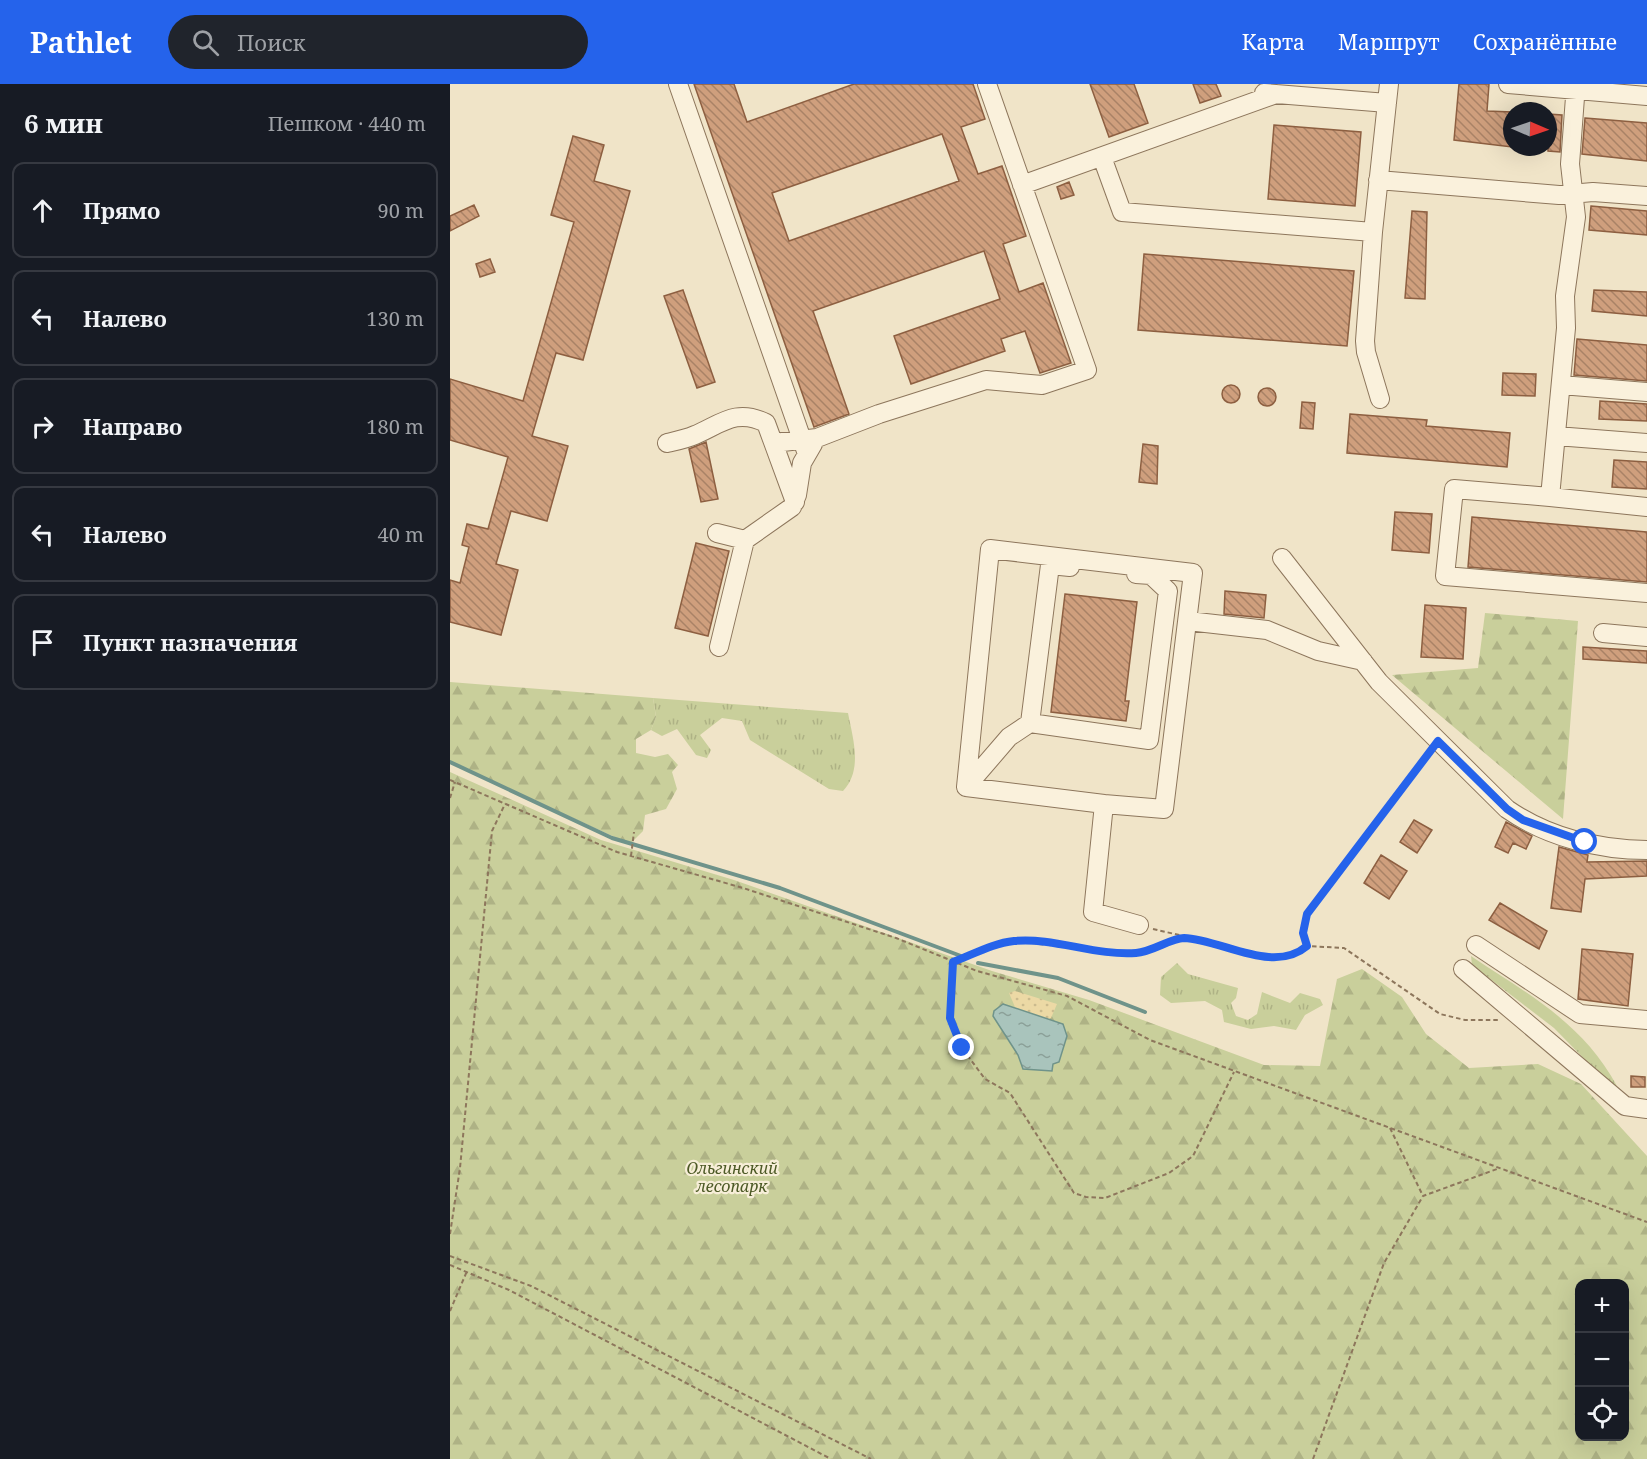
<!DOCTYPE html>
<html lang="ru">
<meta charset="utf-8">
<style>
:root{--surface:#171b24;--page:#20242c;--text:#f1f3f6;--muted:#9ea1a6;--line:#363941;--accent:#2563eb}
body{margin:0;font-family:"Noto Serif",serif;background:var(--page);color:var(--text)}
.controls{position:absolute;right:18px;bottom:18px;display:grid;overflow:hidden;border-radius:12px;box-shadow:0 6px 24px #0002}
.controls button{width:54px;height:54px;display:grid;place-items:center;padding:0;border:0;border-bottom:2px solid var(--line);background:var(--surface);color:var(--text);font:30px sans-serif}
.compass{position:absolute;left:1053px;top:18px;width:54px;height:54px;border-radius:50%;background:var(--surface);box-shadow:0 6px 24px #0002;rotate:92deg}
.stop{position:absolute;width:18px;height:18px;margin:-14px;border:4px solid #2563eb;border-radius:50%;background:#fff}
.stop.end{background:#2563eb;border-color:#fff;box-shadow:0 2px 6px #0008}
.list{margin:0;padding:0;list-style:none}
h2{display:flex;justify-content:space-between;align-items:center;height:78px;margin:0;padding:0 24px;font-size:26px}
h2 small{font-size:20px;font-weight:400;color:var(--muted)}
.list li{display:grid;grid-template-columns:39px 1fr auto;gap:18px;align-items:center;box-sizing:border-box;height:96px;margin:0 12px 12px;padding:0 12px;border:2px solid var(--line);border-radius:12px}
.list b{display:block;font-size:22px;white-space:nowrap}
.list em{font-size:20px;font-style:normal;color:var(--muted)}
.icon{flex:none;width:33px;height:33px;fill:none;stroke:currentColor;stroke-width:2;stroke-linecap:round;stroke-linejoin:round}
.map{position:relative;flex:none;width:1197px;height:1375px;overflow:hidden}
header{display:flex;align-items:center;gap:36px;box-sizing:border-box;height:84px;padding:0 30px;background:var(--accent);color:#fff}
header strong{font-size:28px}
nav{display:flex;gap:33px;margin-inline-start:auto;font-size:21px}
.search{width:420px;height:54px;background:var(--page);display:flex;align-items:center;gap:15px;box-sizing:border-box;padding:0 21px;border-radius:33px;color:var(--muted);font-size:22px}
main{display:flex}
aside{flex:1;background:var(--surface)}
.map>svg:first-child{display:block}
</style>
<header>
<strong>Pathlet</strong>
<div class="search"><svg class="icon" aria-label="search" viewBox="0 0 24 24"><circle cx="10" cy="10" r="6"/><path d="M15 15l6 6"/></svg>Поиск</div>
<nav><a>Карта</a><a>Маршрут</a><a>Сохранённые</a></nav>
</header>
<main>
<aside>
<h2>6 мин<small>Пешком · 440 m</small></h2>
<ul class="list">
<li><svg class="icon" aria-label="ahead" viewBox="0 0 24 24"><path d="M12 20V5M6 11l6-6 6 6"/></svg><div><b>Прямо</b></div><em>90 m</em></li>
<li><svg class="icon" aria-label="left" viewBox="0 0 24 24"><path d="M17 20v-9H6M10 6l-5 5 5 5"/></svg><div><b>Налево</b></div><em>130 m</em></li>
<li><svg class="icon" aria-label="right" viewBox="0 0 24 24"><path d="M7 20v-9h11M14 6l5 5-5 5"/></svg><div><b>Направо</b></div><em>180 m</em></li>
<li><svg class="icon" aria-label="left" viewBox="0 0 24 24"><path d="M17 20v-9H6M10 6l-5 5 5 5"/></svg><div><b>Налево</b></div><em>40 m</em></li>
<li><svg class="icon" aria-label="arrive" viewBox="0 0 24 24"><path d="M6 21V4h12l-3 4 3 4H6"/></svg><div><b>Пункт назначения</b></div></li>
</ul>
</aside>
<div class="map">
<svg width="1197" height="1375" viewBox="0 0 1197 1375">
<defs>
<pattern id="grass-tufts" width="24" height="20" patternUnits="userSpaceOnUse" patternTransform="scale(1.5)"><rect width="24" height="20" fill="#c9cf9b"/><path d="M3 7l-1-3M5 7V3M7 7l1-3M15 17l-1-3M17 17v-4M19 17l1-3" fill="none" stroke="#aeb285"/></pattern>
<pattern id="forest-firs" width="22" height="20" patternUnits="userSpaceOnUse" patternTransform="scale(1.5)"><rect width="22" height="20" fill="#c9cf9b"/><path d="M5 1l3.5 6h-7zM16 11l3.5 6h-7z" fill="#aeb285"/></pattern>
<pattern id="sand-dots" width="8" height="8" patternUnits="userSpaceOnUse" patternTransform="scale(1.5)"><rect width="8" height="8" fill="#ecd9a5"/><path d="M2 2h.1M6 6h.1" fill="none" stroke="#cbbb8e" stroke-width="1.8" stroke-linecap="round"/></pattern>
<pattern id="water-ripples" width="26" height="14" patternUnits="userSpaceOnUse" patternTransform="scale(1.5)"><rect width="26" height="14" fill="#a9c4bc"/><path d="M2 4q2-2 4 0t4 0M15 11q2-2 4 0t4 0" fill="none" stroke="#8ba098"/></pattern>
<pattern id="building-back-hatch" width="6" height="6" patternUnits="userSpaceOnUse" patternTransform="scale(1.5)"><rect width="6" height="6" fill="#cf9f7d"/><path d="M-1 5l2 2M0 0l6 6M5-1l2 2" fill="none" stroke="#a98266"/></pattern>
</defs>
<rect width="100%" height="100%" fill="#f0e4c8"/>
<path fill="url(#grass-tufts)" d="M203,614L398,629C403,655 413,686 393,707L379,705L300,656L292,637L272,634L250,651L261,666L257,674L246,671L227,645L212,652L201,646L206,633Z
M1021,872C1079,911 1132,938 1167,1002L1153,994L1104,944L1022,881Z
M727,879L738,890L788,904L786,914L781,919L786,932L798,936L807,930L812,908L840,919L850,909L870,915L873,921L855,931L846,946L824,942L801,945L774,938L772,926L755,917L721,919L710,911L711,893Z"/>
<path fill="url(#forest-firs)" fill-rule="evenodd" d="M1035,529L1128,537L1113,735L942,591L1028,584Z
M0,598L203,614L206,633L201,646L186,655V669L205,673L218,670L228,681L222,688L227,705L216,725L195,731L193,747L180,760L0,678Z
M0,688L151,756L284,796L542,887L639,916L814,981L870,982L887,895L912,885L952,913L976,950L1019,984L1088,980L1131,1000L1197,1072V1375H0ZM1130,1200H1174V1352H1130Z"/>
<path fill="url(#sand-dots)" d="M565,907L607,920L601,934L596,936L565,923L559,909Z"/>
<path fill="url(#water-ripples)" stroke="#6f938a" stroke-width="1.5" d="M553,920L613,940L617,952L609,978L603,980L602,987L573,985L568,971L543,932L544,927Z"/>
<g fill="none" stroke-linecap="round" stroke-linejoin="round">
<path stroke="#6f938a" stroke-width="4" d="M0,678L162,754L330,804L511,872
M528,879L608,894L695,928"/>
</g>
<path fill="url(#building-back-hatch)" stroke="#8d5f41" stroke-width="1.5" fill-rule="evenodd" d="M244,0H284L297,38L404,0H523L535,35L511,43L528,90L552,82L576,152L553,160L569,208L593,199L621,279L590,289L575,247L551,255L555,267L461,300L444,252L550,215L534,167L363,227L399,330L364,343ZM492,50L509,97L339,157L322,109Z
M640,0H684L698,39L659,53Z
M743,0H766L771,12L750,19Z
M1009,0H1039L1037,27L1062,28V63L1004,56Z
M1098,30L1112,31L1110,68L1098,67Z
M1135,34L1197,39V77L1132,70Z
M824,41L911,48L905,122L818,115Z
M123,52L154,61L144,97L180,107L133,276L106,269L82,352L118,362L97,437L61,427L46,480L68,486L51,551L0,538V496L10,499L19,463L12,461L17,440L38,445L58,373L0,356V295L73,317L124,138L101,131Z
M619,98L624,111L611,115L607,103Z
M24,121L29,132L0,147V132Z
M1141,122L1197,127V151L1139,146Z
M962,127L977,128L975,215L955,214Z
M694,170L904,187L897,262L688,246Z
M40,175L45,188L30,193L26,180Z
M233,206L265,298L247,304L214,212Z
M1144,206L1197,208V232L1142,227Z
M1127,255L1197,261V297L1124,291Z
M1053,289L1086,290L1085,312L1052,311Z
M772 310a9 9 0 1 1 18 0a9 9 0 1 1-18 0Z
M808 313a9 9 0 1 1 18 0a9 9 0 1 1-18 0Z
M1150,317L1197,320V337L1149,335Z
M852,318L865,319L863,345L850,344Z
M900,330L977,336L976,342L1060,349L1057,383L897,369Z
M256,358L268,415L251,418L239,365Z
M693,360L708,362L707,400L689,398Z
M1164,376L1197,378V405L1162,403Z
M945,428L982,430L979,469L942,466Z
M1022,433L1197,448V498L1018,483Z
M246,459L279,467L258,552L225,544Z
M775,507L816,511L814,534L774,530Z
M615,510L687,518L675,617H679L676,637L601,628Z
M975,521L1016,524L1013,575L971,573Z
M1133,563L1197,567V579L1133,575Z
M964,736L982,746L967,769L950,758Z
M1056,738L1082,752L1076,765L1063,759L1058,769L1045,763Z
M1109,763L1138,771L1137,778L1197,777V792L1135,795L1131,828L1101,824Z
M931,771L957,787L939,815L914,799Z
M1050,819L1097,847L1089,865L1039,836Z
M1132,865L1183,870L1178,922L1128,915Z
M1181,992L1195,993V1003H1181Z"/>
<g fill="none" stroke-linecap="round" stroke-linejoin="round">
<g stroke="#8d765c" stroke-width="20">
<path id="minor" d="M228,0L357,370
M1058,0L1197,12
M1126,0L1120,80L1126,133L1115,212L1116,244L1100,413L1197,423
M814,9L937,19
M652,73L672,128L923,148
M928,96L1109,111L1143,108L1197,112
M572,101L826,10
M1111,301L1197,308
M930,315L916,268L915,257L923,148L939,0
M1106,352L1197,359
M217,359C226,357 236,355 245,351C271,340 286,324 316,339L345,418
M324,359L367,354L429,330L536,296L592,301L637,286L537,0
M1100,413L1004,405L995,492L1197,509
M267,449L295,456L269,563
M295,456L342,423L347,411L352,379L363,360
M832,474L929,598L1057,725C1097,753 1149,766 1197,766
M738,537L817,546L868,567L913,577
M1153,549L1197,553
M580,639L600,481L620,483
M516,703L559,653L580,639L699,656L718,507L701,491L686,490
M654,720L516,703L540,465L743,489L714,725L654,720L643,828L689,841
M1026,861L1130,930L1197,936
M1013,885L1175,1022L1197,1025"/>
</g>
<path stroke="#8d765c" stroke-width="2" stroke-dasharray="4.5 3" stroke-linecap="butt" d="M0,696L167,768L293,804L446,854L527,887L617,912L700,956L1197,1138
M0,714L5,698
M181,772L184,748
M703,845L820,872H841L857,862L894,864L990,930L1015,936H1048
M857,862L853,849L857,830L978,670
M503,878L500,934L512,964L535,995L560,1009L624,1109L636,1113L655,1114L719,1089L743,1072L784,988
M503,878L551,859L565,857L673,870L709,864L730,855
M940,1044L973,1112
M0,1150L10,1084L42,747L55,720
M0,1172L81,1202L421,1375
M0,1181L59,1206L381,1375
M0,1227L17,1187
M863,1375L934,1179L973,1112L1047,1085"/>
<use href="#minor" stroke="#faf1dc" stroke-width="18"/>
</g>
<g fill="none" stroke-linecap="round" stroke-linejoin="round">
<path stroke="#2563eb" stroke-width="8" d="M512,964L500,934L503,878C522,871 543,859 564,857C604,853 645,872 686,869C702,868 721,854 734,854C771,855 823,891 857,862L853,849L857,830L988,657L1057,725L1073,736L1135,758"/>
</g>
<g text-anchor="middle" stroke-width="4.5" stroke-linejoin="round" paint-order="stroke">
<g font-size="16" font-style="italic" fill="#4d5a26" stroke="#f7eed8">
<text x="282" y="1090">Ольгинский<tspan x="282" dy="18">лесопарк</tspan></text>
</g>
</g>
</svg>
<div class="controls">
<button>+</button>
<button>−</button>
<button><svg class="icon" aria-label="locate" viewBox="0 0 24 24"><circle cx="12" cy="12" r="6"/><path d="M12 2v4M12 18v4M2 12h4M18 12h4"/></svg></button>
</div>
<svg class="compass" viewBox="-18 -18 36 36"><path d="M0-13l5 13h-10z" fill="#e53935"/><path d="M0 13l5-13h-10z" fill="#9ea1a6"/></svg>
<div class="stop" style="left:1135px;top:758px"></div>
<div class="stop end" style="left:512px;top:964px"></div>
</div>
</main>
